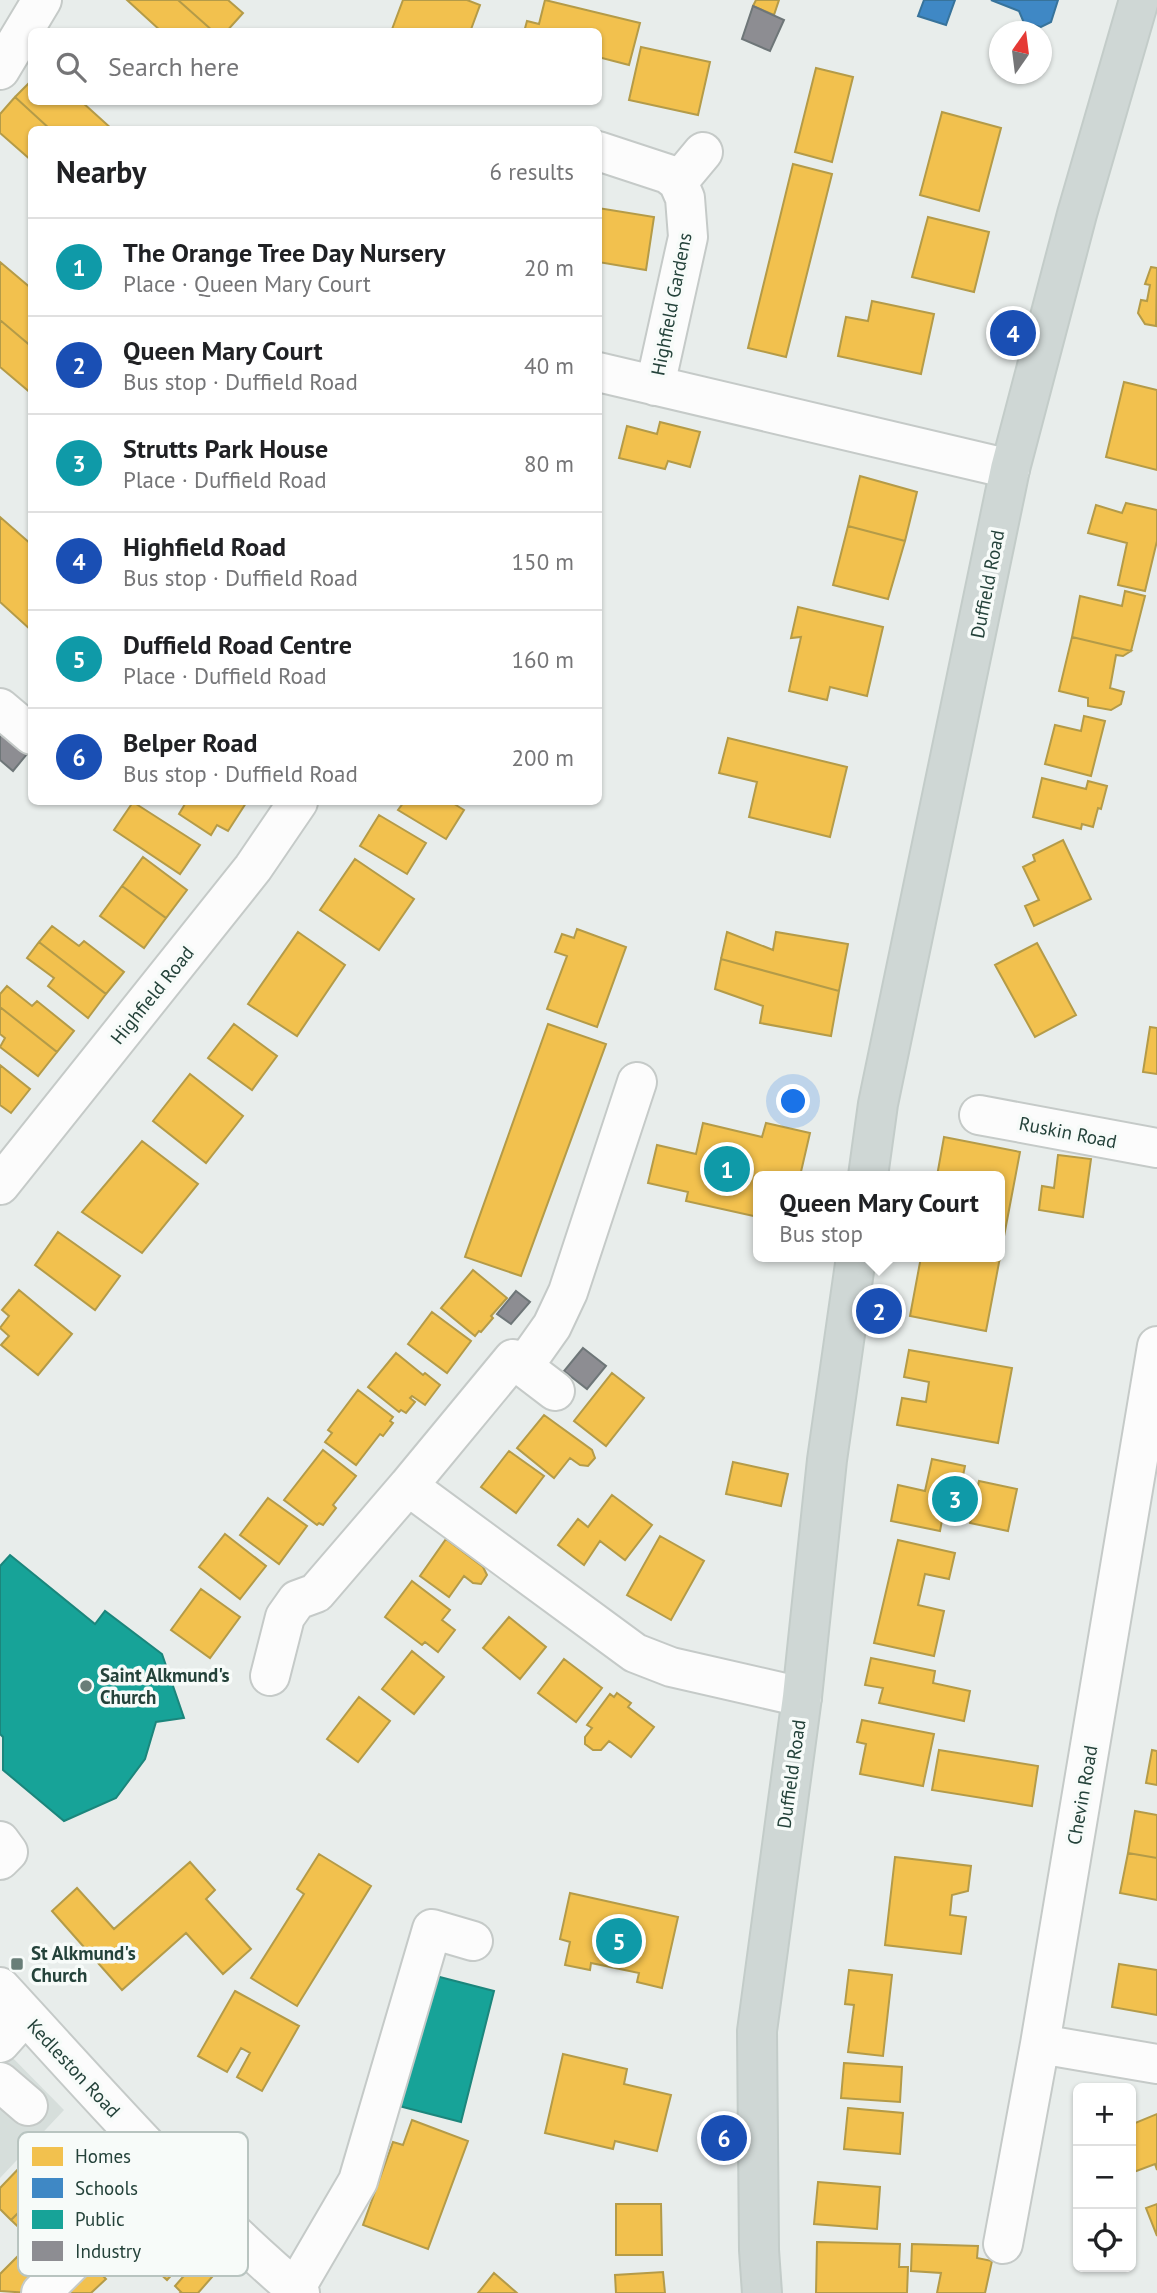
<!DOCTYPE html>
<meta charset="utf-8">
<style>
:root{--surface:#fff;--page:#f2f2f2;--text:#202124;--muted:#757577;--line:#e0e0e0;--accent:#697e78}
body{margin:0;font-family:"PT Sans",sans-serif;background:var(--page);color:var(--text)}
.controls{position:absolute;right:21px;bottom:21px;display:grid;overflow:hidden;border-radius:10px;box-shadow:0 2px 5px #0004}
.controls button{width:63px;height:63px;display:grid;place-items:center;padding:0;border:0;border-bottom:2px solid var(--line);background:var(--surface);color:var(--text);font:35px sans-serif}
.compass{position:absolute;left:989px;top:21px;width:63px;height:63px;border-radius:50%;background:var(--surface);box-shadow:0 2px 5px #0004;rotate:14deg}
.you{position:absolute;left:794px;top:1102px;width:24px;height:24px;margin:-18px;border:5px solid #fff;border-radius:50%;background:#1a73e8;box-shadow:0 0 0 10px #1a73e833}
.badge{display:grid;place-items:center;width:46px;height:46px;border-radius:50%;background:var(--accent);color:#fff;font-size:23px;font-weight:700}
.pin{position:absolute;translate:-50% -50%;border:4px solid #fff;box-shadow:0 2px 7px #0006}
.popup{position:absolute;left:753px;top:1171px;width:252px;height:91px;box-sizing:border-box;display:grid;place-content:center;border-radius:10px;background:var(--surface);filter:drop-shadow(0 2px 5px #0005);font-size:23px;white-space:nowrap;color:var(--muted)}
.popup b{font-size:26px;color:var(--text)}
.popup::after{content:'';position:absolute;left:50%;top:100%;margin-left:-14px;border:14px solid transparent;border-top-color:var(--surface)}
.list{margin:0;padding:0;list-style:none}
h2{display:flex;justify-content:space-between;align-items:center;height:91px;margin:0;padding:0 28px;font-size:30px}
h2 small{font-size:23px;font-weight:400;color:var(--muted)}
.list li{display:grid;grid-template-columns:46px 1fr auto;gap:21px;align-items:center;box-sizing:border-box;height:98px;padding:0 28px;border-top:2px solid var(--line)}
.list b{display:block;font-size:26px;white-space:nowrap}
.list p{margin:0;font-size:23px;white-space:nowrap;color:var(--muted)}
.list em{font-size:23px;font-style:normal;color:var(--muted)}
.icon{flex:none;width:38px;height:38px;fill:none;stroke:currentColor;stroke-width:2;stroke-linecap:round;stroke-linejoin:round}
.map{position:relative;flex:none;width:1157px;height:2293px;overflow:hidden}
.search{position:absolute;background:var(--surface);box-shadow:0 2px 5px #0004;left:28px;top:28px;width:574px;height:77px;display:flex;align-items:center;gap:18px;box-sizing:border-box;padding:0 24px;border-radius:10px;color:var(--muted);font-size:26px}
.panel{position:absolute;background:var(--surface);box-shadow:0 2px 5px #0004;left:28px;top:126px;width:574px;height:679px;border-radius:10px}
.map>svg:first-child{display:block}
</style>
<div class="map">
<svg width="1157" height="2293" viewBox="0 0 1157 2293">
<rect width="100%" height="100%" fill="#e8edeb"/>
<path fill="#d6dedb" d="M0,2045L64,2110L0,2178Z"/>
<path fill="#f2c14e" stroke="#b49b48" stroke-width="2" d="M127,0H178L214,32H162Z
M178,0H228L243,13L226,32H214Z
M403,0H467L480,5L470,32H391Z
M545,0L640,23L629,65L598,57V32H524L527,21L539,24Z
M756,0H779L774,15L753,6Z
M641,47L710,62L698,115L629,100Z
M816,68L853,77L832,162L795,152Z
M32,80V102H82L113,130H51L15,97Z
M15,97L51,130H32V161L0,133V114Z
M942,112L1001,128L979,211L920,195Z
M793,164L832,174L786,357L748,348Z
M598,208L654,217L646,270L598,262Z
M928,217L989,232L974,292L912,277Z
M0,262L32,289V347L0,320Z
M1151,267L1157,268L1156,326L1145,324L1138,313L1141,300L1147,301L1150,285L1145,284Z
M872,301L934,314L921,374L838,356L846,317L868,321Z
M0,320L32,347V394L0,367Z
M1124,382L1157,390V470L1106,457Z
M660,422L700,432L690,467L668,461L665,469L619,458L627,426L657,434Z
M860,476L917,492L905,541L848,526Z
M1126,503L1157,510V541L1145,591L1118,585L1127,543L1088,533L1096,505L1122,513Z
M0,517L32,545V631L0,602Z
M848,526L905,541L888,599L833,585Z
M1125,591L1145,596L1131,651L1072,637L1080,596L1122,606Z
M798,607L883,627L867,696L830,687L827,700L789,691L801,637L791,638Z
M1072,637L1131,651L1123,656L1116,655L1110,688L1124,692L1121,704L1111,710L1088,706V698L1059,691Z
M1084,716L1105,721L1091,776L1045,764L1055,725L1081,731Z
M728,738L847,767L830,837L749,817L757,782L719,773Z
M1042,778L1086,789L1088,781L1107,786L1101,809L1098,808L1093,827L1082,824L1081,829L1033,817Z
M133,802L200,845L180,874L114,830Z
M181,802H243L246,803L228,831L217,825L211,835L179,814L185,804Z
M404,802H451L464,810L446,839L398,810Z
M379,815L426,843L407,874L360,846Z
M1063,840L1091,899L1034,926L1025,906L1039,900L1023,867L1035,861L1033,855Z
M143,857L187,890L166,918L122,886Z
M355,859L414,899L379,950L320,910Z
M122,886L166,918L144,948L100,916Z
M52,926L79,946L84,941L124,972L106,994L39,942Z
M577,929L626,947L597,1027L547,1009L567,956L555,952L562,934L574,938Z
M298,932L345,965L297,1036L248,1004Z
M727,932L773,950L776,932L848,944L839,991L721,959Z
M39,942L106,994L88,1018L48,986L54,978L27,958Z
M1037,943L1076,1015L1035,1037L995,965Z
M721,959L839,991L831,1036L760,1023L763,1006L715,989Z
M7,986L32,1006L37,1001L74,1031L57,1052L0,1007V994Z
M0,1007L57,1052L38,1076L0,1047L5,1038L0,1034Z
M234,1024L277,1056L252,1090L208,1058Z
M548,1024L606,1044L521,1276L465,1257Z
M1150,1027L1157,1028V1074L1143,1072Z
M0,1065L30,1089L11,1113L0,1105Z
M190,1074L243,1116L206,1163L153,1121Z
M703,1123L762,1137L766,1123L810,1133L800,1176H758V1217L686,1201L688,1192L648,1183L657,1145L696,1154Z
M944,1137L1020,1152L986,1331L910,1316L921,1257H1000V1176H937Z
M142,1141L198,1184L142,1253L82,1212Z
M1058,1155L1091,1159L1083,1217L1039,1210L1042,1186L1054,1188Z
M58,1232L120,1276L95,1310L35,1265Z
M473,1270L507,1298L491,1316L493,1318L481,1332L479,1331L475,1336L441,1308Z
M19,1290L72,1334L38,1375L1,1345L9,1336L0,1328L9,1316L2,1310Z
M432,1312L471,1341L447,1373L408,1344Z
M909,1350L1012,1368L998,1443L897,1425L902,1398L926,1402L929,1382L904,1377Z
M396,1353L423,1375L425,1373L440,1385L425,1405L412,1396L410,1398L415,1402L406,1413L401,1410L399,1412L368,1387Z
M612,1373L644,1398L606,1446L574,1421Z
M358,1390L393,1417L390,1421L393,1423L383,1436L380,1434L356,1465L325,1442L332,1433L328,1430Z
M544,1415L592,1450L595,1458L588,1466L580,1465L570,1458L554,1478L517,1448Z
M323,1450L356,1476L333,1505L336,1508L323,1525L319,1523L317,1525L284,1500Z
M509,1451L544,1476L516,1513L481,1487Z
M932,1459L965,1466L960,1490L976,1494L979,1481L1017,1489L1008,1531L970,1523L973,1511L945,1505L940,1531L891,1521L898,1485L925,1491Z
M733,1462L788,1474L781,1506L726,1494Z
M612,1495L652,1525L625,1560L600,1541L584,1565L558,1545L578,1519L588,1527Z
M268,1498L307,1526L279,1564L240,1535Z
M225,1534L266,1566L240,1599L199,1567Z
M660,1536L704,1561L671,1620L627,1595Z
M446,1539L483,1567L487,1575L481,1584L473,1583L464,1576L449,1597L420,1576Z
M898,1540L955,1553L949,1579L925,1574L918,1605L944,1611L934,1656L874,1643Z
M412,1581L450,1610L442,1620L455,1630L438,1652L425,1642L422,1645L385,1617Z
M201,1589L240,1617L210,1658L171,1630Z
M509,1617L546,1647L520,1679L483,1648Z
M412,1651L444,1677L414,1714L382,1689Z
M871,1658L935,1671L933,1683L970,1691L964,1721L879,1703L883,1688L865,1685Z
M564,1659L602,1688L576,1722L538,1693Z
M617,1693L631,1703L628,1707L654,1727L631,1757L609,1741L601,1750H593L585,1744V1737L592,1728L587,1725L610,1694L614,1697Z
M359,1697L390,1721L358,1762L327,1739Z
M862,1720L934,1734L923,1786L860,1774L866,1744L857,1742Z
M939,1750L1038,1766L1032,1806L932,1790Z
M1152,1750L1157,1751V1785L1146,1783Z
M1135,1811L1157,1815V1858L1128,1853Z
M1128,1853L1157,1858V1900L1120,1893Z
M319,1854L371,1886L297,2006L251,1978L304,1894L297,1889Z
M895,1857L971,1866L968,1891L952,1895L950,1915L966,1917L961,1954L885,1945Z
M190,1862L215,1890L206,1899L251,1949L223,1974L186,1933L122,1990L52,1911L77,1888L114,1929Z
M570,1893L678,1917L662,1988L637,1982L639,1973L591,1963L590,1970L565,1965L570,1942L560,1939Z
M1119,1964L1157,1970V2015L1112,2007Z
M849,1970L892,1975L883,2056L848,2052L854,2005L845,2004Z
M235,1991L299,2026L262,2091L237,2077L250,2053L241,2048L227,2072L198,2056Z
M563,2054L627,2069L624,2084L671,2095L657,2151L615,2141L613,2149L545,2133Z
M844,2063L902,2067L900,2102L841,2098Z
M848,2108L903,2113L900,2154L844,2149Z
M1157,2114V2170L1155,2164L1131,2173V2118L1133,2124Z
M412,2120L468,2141L428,2249L363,2225L393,2142L403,2145Z
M24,2163L46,2185L11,2220L0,2209V2188Z
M818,2182L880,2187L877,2229L814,2224Z
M46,2185L68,2206L33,2241L11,2220Z
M616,2204H661L662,2255H616Z
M1157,2204V2236L1146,2208Z
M68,2206L91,2227L30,2293L0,2291V2274Z
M143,2211L190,2255L167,2280L120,2237Z
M817,2242L900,2244L899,2267H908L907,2293H816Z
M912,2244L978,2246L977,2258L992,2261L985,2293H937L941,2273L911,2271Z
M203,2254L219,2269L198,2293H180L181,2292L175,2286Z
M86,2259L106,2279L91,2293H67Z
M663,2272L665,2293H616L615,2275Z
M494,2273L517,2293H478Z"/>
<path fill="#3f88c5" stroke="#37739b" stroke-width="2" d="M924,0H955L946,25L918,16Z
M991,0H1058L1051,22L1041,27L1024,23L1019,11Z"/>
<path fill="#17a398" stroke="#1b867c" stroke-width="2" d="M10,1555L95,1624L105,1611L162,1654L184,1718L156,1722L145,1759L116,1798L64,1821L3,1770V1737L0,1734V1566Z
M432,1975L494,1991L461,2122L399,2106Z"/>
<path fill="#8d8d92" stroke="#6e7678" stroke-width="2" d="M753,6L784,20L770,51L742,39Z
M0,722L32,748L13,771L0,760Z
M516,1291L530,1302L511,1324L497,1314Z
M583,1348L606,1366L587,1389L564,1371Z"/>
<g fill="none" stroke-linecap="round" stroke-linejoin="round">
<g stroke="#c5cac8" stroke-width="42">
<path id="minor" d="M0,70L42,0
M598,151L668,174L678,182L685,198L688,237L655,386
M678,182L703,152
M598,372L1010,469
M0,708L32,735
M979,1115L1157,1148
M0,1185L253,868L298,802
M523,1367L552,1326L568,1292L637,1082
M555,1391L513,1359L408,1486L635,1653L671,1667L802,1697
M270,1676L285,1617L297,1600L316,1593L408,1486
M0,1841L8,1852L0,1860
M0,1987C97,2092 191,2201 300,2293
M0,2043L25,2015
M1040,2044L1157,2064
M0,2082L28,2106
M1003,2244L1040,2044L1157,1346
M295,2289L358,2181L432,1929L473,1941
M41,2293L167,2168"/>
</g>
<g stroke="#c3ccc9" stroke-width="42">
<path id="major" d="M868,1176L878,1104L1010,469L1077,214L1139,0
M762,2293L759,2250L757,2031L802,1697L827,1460L856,1257"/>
</g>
<use href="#minor" stroke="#fcfcfc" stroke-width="38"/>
<use href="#major" stroke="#cfd7d5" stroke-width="38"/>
</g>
<g fill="#697e78" stroke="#f7fbf9" stroke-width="2.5">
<circle cx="86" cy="1686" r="7"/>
<rect x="10" y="1957" width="14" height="14" rx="3.5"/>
</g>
<g text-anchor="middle" stroke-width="7" stroke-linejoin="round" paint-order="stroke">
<g font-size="19" fill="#24423a" stroke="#f7fbf9">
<text transform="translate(671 304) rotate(-79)" y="7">Highfield Gardens</text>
<text transform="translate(987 584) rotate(-79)" y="7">Duffield Road</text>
<text transform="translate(152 995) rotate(-51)" y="7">Highfield Road</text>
<text transform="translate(1068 1132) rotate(11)" y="7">Ruskin Road</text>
<text transform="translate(791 1774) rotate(-82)" y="7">Duffield Road</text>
<text transform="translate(1082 1795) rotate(-80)" y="7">Chevin Road</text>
<text transform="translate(74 2068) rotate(47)" y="7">Kedleston Road</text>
</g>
<g font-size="19" font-weight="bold" fill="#24423a" stroke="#f7fbf9" text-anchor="start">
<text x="100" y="1682">Saint Alkmund's<tspan x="100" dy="22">Church</tspan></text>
<text x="31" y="1960">St Alkmund's<tspan x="31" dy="22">Church</tspan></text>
</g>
</g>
<rect x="18" y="2132" width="230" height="144" rx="10" fill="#f7fbf9" stroke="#b8c4c0" stroke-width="2"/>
<rect x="32" y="2147" width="31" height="19" fill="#f2c14e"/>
<rect x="32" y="2178" width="31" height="20" fill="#3f88c5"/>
<rect x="32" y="2210" width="31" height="19" fill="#17a398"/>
<rect x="32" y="2241" width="31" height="20" fill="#8d8d92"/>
<g font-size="19" fill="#24423a">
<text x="75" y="2163">Homes</text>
<text x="75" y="2195">Schools</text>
<text x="75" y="2226">Public</text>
<text x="75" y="2258">Industry</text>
</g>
</svg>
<div class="controls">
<button>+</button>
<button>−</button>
<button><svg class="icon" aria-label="locate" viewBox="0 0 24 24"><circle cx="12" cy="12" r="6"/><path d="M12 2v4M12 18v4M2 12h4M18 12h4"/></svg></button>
</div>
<svg class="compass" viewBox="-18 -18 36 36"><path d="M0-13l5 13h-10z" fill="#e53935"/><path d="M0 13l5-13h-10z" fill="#757577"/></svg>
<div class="you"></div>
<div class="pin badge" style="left:727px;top:1169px;background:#0f9aa8">1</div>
<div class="pin badge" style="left:879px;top:1311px;background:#1a4fb4">2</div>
<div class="popup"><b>Queen Mary Court</b>Bus stop</div>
<div class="pin badge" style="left:955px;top:1499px;background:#0f9aa8">3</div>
<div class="pin badge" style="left:1013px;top:333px;background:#1a4fb4">4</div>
<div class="pin badge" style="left:619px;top:1941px;background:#0f9aa8">5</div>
<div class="pin badge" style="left:724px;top:2138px;background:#1a4fb4">6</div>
<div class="search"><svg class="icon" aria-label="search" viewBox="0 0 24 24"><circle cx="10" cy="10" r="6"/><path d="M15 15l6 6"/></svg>Search here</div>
<section class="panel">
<h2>Nearby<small>6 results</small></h2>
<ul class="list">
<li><span class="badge" style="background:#0f9aa8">1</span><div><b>The Orange Tree Day Nursery</b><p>Place · Queen Mary Court</p></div><em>20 m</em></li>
<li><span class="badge" style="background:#1a4fb4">2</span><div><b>Queen Mary Court</b><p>Bus stop · Duffield Road</p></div><em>40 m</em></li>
<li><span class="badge" style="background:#0f9aa8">3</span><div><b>Strutts Park House</b><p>Place · Duffield Road</p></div><em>80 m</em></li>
<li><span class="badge" style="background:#1a4fb4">4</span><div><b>Highfield Road</b><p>Bus stop · Duffield Road</p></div><em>150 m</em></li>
<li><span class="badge" style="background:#0f9aa8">5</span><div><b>Duffield Road Centre</b><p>Place · Duffield Road</p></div><em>160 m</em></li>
<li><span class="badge" style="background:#1a4fb4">6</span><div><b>Belper Road</b><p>Bus stop · Duffield Road</p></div><em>200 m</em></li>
</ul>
</section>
</div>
